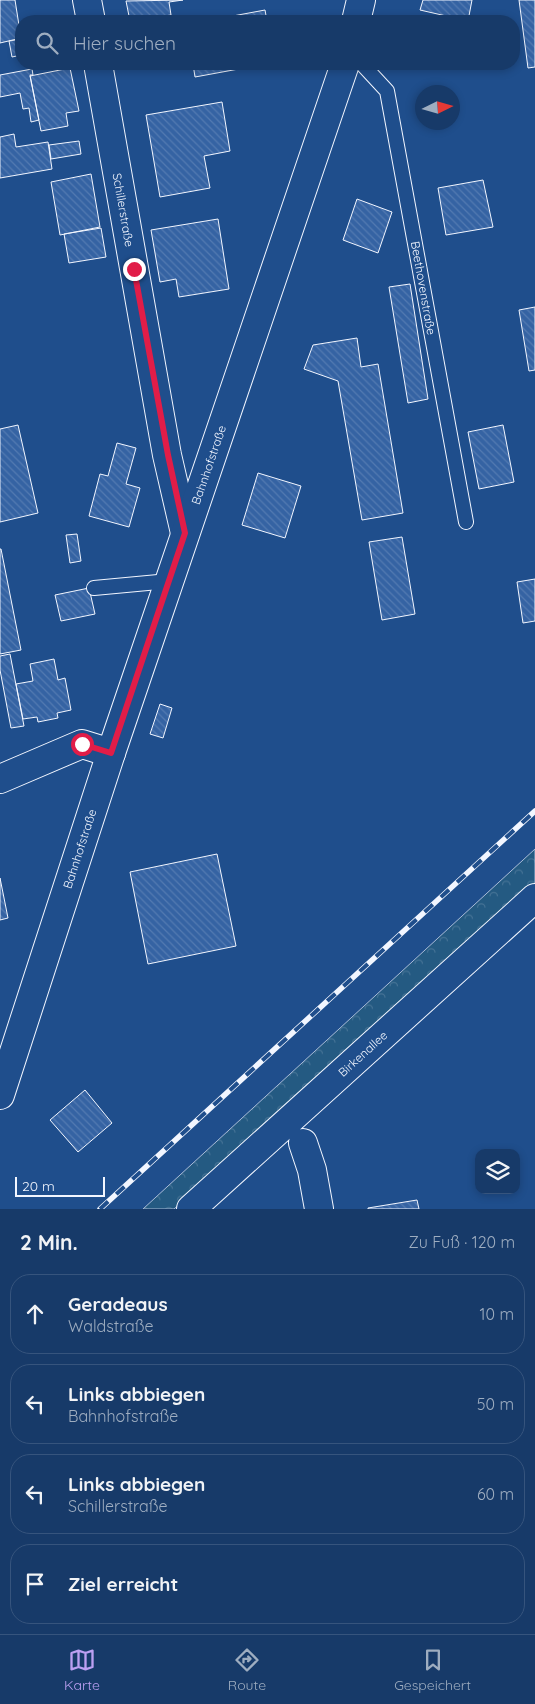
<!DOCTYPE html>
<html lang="de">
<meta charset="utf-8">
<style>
:root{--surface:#173a69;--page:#244571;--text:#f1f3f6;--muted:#9eadc0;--line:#36547d;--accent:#bca0f2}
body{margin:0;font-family:Quicksand,sans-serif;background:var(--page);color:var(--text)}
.controls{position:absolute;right:15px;bottom:15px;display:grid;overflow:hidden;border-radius:10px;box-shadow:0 2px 8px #0003}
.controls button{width:45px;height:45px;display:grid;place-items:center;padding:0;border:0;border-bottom:1px solid var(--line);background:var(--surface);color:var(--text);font:25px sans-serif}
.compass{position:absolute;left:415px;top:85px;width:45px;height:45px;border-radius:50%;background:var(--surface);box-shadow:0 2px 8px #0003;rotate:85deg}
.scale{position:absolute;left:15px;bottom:12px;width:90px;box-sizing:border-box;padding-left:5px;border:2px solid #f2f6ff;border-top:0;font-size:14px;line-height:18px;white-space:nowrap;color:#f2f6ff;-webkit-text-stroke:4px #1f4e8c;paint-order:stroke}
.stop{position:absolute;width:15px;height:15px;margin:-11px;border:4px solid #e11d48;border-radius:50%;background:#fff}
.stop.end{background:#e11d48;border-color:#fff;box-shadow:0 1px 5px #0008}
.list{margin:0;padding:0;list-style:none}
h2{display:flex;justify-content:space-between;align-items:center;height:65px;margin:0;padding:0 20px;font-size:21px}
h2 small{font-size:16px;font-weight:400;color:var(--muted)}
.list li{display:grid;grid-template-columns:32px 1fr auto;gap:15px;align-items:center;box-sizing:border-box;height:80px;margin:0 10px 10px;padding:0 10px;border:1px solid var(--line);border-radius:20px}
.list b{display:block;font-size:19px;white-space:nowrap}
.list p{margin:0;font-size:16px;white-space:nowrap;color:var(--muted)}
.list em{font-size:16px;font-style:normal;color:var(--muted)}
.icon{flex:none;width:28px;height:28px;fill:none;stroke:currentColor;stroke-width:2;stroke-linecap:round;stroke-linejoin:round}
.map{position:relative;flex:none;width:535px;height:1209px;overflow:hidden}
.search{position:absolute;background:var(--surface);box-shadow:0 2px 8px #0003;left:15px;right:15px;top:15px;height:55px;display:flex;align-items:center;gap:12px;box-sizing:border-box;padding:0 18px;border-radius:20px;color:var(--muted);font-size:19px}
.sheet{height:425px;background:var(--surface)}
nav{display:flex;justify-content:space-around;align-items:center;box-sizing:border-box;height:70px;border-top:1px solid var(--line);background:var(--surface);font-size:14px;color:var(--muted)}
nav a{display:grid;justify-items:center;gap:2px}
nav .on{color:var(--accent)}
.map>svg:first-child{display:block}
</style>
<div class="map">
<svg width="535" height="1209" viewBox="0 0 535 1209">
<defs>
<pattern id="forest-crowns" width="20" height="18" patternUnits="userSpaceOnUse" patternTransform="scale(1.25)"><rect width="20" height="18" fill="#245a82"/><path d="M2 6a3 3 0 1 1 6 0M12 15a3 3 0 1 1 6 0" fill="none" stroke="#447295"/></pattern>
<pattern id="building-back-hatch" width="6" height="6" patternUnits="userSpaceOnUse" patternTransform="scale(1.25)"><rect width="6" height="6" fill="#3563a3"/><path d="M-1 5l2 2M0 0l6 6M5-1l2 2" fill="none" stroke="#537ab1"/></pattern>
</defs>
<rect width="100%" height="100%" fill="#1f4e8c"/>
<path fill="url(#forest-crowns)" stroke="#a8bbd7" d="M535,849V891L488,936L174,1209H143Z"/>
<path fill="url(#building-back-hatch)" stroke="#f2f6ff" d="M0,0H15L21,38L0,43Z
M183,0L169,2L171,15L130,21L126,1Z
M423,0H472L468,21L420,10Z
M519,0H535V67L528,68Z
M265,10L267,21H206Z
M21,39V55L12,57L9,41Z
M193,64H266L195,77Z
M70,68L79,111L66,113L68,126L41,131L30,76Z
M32,69L33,75H30L39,120L31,122L29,108L23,109L20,93L0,97V75Z
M222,102L230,151L204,156L210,188L160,197L146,115Z
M14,134L16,147L48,142L52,169L0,178V137Z
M79,141L81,154L51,159L49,145Z
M91,174L100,227L60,235L51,182Z
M483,180L493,227L446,235L438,188Z
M357,199L392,212L378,253L343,240Z
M218,219L229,289L179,297L176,279L160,282L151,230Z
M101,228L106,257L69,263L64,234Z
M410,284L428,399L408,403L389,287Z
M535,307V370L529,371L519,310Z
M357,338L361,367L378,364L403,513L362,520L338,381L304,369L313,345Z
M18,425L38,513L0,522V429Z
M503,425L514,482L479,489L468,432Z
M117,443L136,448L126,484L140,488L129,527L89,516L100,474L108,476Z
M258,473L301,486L285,538L242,525Z
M77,534L81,561L70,563L66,535Z
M402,537L415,614L382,620L369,542Z
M0,549H1L21,650L0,654Z
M535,579V621L523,623L517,582Z
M89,588L95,614L61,621L55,595Z
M10,654L24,726L11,728L0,670V656Z
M54,659L58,680L65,678L71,710L57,713L58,718L38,722L37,717L23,719L16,684L33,681L30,664Z
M160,704L172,708L163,738L150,734Z
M217,854L236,946L148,964L130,872Z
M0,878L8,918L0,920Z
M85,1090L112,1123L78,1152L50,1120Z
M417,1200L419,1209H368V1208Z"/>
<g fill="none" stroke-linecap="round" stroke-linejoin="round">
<g stroke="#f2f6ff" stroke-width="16">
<path id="service" d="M362,64L387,91L466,522
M94,588L169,581"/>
</g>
<g stroke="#f2f6ff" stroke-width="30">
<path id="minor" d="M87,0L91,21
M98,64L167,455L185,533
M0,779L82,744L111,753
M303,1143L312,1170L319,1209
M191,1209L535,898"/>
</g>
<g stroke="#f2f6ff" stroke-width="30">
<path id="secondary" d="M356,21L361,0
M0,1095L111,753L345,64"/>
</g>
<use href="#service" stroke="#1f4e8c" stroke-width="14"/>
<use href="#minor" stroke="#1f4e8c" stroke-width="28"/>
<use href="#secondary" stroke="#1f4e8c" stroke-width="28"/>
<g stroke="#f2f6ff" stroke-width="5.5">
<path id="rail" d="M100,1209L535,811"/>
</g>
<use href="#rail" stroke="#1f4e8c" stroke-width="4" stroke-dasharray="11" stroke-linecap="butt"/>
</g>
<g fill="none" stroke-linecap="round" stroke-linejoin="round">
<path stroke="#e11d48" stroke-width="6" d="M82,744L111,753L185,533L168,455L134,269"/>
</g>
<g text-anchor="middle" stroke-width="4" stroke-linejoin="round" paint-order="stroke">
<g font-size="12" fill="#f2f6ff" stroke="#1f4e8c">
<text transform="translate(123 210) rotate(80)" y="4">Schillerstraße</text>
<text transform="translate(423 288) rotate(80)" y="4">Beethovenstraße</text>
<text transform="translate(209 465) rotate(-71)" y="4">Bahnhofstraße</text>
<text transform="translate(80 849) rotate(-72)" y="4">Bahnhofstraße</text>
<text transform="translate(363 1054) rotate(-42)" y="4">Birkenallee</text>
</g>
</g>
</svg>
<div class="controls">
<button><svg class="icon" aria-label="layers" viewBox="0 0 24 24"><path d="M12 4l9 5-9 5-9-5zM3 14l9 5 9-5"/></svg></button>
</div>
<svg class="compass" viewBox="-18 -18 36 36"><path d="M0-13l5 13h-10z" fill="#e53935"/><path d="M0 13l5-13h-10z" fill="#9eadc0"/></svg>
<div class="scale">20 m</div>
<div class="stop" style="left:82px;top:744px"></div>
<div class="stop end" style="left:134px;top:269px"></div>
<div class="search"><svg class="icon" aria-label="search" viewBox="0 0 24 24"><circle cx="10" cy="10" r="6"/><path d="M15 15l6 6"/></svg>Hier suchen</div>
</div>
<section class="sheet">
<h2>2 Min.<small>Zu Fuß · 120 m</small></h2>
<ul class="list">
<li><svg class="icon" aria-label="ahead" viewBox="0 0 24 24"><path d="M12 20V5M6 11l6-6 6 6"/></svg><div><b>Geradeaus</b><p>Waldstraße</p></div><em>10 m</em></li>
<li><svg class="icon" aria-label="left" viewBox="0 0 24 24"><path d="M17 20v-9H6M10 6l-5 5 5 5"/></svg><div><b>Links abbiegen</b><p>Bahnhofstraße</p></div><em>50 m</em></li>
<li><svg class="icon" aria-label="left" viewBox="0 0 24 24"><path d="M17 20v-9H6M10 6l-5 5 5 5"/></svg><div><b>Links abbiegen</b><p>Schillerstraße</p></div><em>60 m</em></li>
<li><svg class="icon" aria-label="arrive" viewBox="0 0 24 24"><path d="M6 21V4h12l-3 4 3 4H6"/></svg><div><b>Ziel erreicht</b></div></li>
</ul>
</section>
<nav>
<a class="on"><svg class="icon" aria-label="map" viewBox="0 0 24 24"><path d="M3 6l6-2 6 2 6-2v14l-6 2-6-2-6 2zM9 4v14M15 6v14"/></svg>Karte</a>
<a><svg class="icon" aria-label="directions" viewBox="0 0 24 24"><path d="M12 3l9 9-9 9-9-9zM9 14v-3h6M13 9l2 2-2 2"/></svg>Route</a>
<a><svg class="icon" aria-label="saved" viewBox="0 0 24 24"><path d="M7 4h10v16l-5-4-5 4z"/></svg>Gespeichert</a>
</nav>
